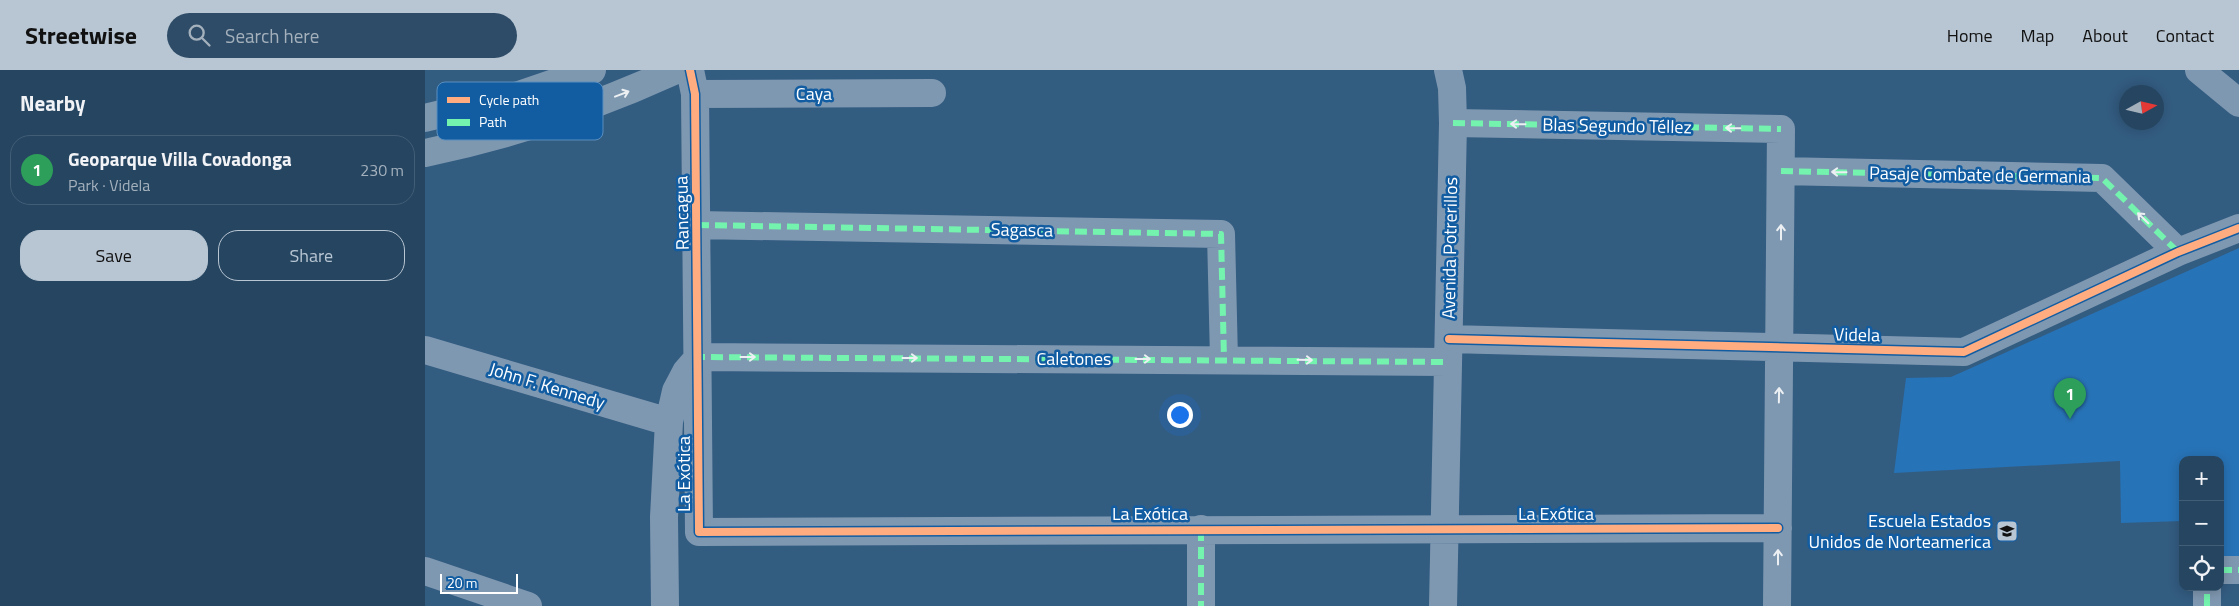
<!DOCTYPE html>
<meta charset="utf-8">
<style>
:root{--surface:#264561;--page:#2e4c67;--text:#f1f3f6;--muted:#a4b1bd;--line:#425d76;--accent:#b8c6d3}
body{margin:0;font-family:"Titillium Web",sans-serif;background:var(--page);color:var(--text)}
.controls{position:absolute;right:15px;bottom:15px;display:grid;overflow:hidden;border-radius:10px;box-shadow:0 2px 12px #0003}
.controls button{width:45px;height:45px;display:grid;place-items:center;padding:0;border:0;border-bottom:1px solid var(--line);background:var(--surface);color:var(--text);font:25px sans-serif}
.compass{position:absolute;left:1694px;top:15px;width:45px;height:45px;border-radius:50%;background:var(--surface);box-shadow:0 2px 12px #0003;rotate:82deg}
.scale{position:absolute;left:15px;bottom:12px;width:78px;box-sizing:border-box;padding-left:5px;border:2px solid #fff;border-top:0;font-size:14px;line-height:18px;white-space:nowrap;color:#fff;-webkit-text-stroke:4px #125da2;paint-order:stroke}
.you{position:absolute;left:754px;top:344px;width:18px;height:18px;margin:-12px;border:4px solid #fff;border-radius:50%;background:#1a73e8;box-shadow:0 0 0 8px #1a73e833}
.badge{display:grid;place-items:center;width:32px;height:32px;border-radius:50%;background:var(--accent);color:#fff;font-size:16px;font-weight:700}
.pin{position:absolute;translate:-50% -41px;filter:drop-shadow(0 1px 2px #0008)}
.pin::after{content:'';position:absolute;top:26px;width:18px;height:15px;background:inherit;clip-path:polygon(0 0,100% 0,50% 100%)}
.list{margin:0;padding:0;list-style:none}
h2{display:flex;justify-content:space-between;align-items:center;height:65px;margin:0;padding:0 20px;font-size:21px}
h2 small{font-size:16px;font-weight:400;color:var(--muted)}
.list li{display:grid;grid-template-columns:32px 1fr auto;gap:15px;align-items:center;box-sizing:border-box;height:70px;margin:0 10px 10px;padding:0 10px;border:1px solid var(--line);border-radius:20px}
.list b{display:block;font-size:19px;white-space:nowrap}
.list p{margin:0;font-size:16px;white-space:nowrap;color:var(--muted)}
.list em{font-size:16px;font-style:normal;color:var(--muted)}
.actions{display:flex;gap:10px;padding:15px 20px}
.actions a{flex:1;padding:11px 0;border:1px solid var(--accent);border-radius:20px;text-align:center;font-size:18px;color:var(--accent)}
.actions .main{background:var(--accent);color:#111}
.icon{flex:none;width:28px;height:28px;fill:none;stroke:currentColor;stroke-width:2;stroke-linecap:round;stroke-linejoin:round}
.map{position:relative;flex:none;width:1814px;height:536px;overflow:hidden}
header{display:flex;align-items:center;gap:30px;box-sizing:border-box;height:70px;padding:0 25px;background:var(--accent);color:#111}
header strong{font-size:24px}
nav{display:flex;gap:28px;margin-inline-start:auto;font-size:18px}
.search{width:350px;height:45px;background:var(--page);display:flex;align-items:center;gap:12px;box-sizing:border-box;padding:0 18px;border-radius:28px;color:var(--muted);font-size:19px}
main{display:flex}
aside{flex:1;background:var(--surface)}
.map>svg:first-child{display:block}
</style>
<header>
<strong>Streetwise</strong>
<div class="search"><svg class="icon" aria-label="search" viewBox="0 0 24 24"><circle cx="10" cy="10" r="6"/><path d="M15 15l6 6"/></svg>Search here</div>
<nav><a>Home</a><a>Map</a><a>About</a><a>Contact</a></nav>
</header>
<main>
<aside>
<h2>Nearby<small></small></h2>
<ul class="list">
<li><span class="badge" style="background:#2e9e5b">1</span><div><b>Geoparque Villa Covadonga</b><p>Park · Videla</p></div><em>230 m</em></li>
</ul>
<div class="actions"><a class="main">Save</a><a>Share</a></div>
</aside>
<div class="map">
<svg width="1814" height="536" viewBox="0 0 1814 536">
<rect width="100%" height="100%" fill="#335c81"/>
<path fill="#2773b7" d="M1814,178V498H1795V390H1758V451L1696,453L1695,391L1469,403L1481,308L1526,307Z"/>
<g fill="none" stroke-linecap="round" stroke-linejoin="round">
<path stroke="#7f98b1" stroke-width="28" d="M265,0L270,24L274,462L1353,458
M1774,0L1814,33
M270,24L507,23
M1028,53L1356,59L1352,536
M1356,101L1677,108L1753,182
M272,155L796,164L799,289
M1024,269L1539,282L1753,182L1814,158
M0,280L244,352
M274,287L1023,292
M776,459V536
M1795,500H1814
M0,501L103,536
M240,536L239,447L244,352L251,321L261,302L274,287
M1018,536L1028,53L1027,18L1023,0
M1782,536V517"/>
<path stroke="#7e98b0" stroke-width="28" d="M0,48L91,26L167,0
M0,83C88,65 170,37 251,0"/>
<path stroke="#73f3ae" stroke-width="6" stroke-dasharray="12 6" stroke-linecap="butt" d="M1028,53L1356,59
M1356,101L1677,108L1753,182
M272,155L796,164L799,289
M274,293V287L1023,292
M776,459V536
M1795,500H1814
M1782,536V517"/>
<g stroke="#125da2" stroke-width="11">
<path id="cycleway" d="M265,0L270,24L274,462L1353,458
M1024,269L1539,282L1753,182L1814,158"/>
</g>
<use href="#cycleway" stroke="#ffac80" stroke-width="8"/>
</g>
<defs><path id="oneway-shaft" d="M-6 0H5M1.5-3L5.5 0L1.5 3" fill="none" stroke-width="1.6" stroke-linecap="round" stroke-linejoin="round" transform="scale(1.25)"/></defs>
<g stroke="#ecf0f3">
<use href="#oneway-shaft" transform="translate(197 24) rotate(-21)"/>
<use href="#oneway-shaft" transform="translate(1093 54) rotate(-179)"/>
<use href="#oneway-shaft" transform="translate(1308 58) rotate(-179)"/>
<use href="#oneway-shaft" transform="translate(1414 102) rotate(-179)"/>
<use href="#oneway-shaft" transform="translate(1718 148) rotate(-136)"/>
<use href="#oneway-shaft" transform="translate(1356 162) rotate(-90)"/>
<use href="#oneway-shaft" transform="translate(323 287)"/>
<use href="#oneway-shaft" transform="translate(485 288)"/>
<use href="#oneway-shaft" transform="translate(718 289)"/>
<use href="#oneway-shaft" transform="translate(880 290) rotate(1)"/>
<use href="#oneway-shaft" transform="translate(1354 325) rotate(-89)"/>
<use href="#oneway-shaft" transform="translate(1353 487) rotate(-90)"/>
</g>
<defs>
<g id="school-square" transform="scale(1.125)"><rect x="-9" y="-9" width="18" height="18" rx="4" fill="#b8c6d3" stroke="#125da2"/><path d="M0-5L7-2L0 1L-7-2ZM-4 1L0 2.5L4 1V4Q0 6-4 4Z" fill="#111"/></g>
</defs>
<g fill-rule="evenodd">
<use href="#school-square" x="1582" y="461"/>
</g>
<g text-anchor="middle" stroke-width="5" stroke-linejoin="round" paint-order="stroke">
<g font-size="18" fill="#fff" stroke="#125da2">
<text x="389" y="30">Caya</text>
<text transform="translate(1192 56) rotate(1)" y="6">Blas Segundo Téllez</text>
<text transform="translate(1555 105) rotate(1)" y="6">Pasaje Combate de Germania</text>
<text transform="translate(257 143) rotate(-91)" y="6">Rancagua</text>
<text transform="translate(597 160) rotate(1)" y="6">Sagasca</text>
<text transform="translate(1025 178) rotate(-89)" y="6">Avenida Potrerillos</text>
<text transform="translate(1432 265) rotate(1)" y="6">Videla</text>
<text x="649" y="295">Caletones</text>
<text transform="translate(122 316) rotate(17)" y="6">John F. Kennedy</text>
<text transform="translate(259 404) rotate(-90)" y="6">La Exótica</text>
<text x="725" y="450">La Exótica</text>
<text x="1131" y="450">La Exótica</text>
</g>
<g font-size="18" fill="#fff" stroke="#125da2" text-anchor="end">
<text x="1566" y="457">Escuela Estados<tspan x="1566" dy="21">Unidos de Norteamerica</tspan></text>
</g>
</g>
<rect x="12" y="12" width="166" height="58" rx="8" fill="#125da2" stroke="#598ebe" stroke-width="1"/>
<rect x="22" y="27" width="23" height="6" fill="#ffac80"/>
<rect x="22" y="49" width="23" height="7" fill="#73f3ae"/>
<g font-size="14" fill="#fff">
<text x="54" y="35">Cycle path</text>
<text x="54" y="57">Path</text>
</g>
</svg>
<div class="controls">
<button>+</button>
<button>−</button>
<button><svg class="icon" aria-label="locate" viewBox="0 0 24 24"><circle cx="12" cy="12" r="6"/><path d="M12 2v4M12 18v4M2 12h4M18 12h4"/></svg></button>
</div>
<svg class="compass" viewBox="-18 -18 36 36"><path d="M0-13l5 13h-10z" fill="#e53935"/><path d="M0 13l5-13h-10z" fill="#a4b1bd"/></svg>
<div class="scale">20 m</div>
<div class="you"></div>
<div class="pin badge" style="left:1645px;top:349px;background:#2e9e5b">1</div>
</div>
</main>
